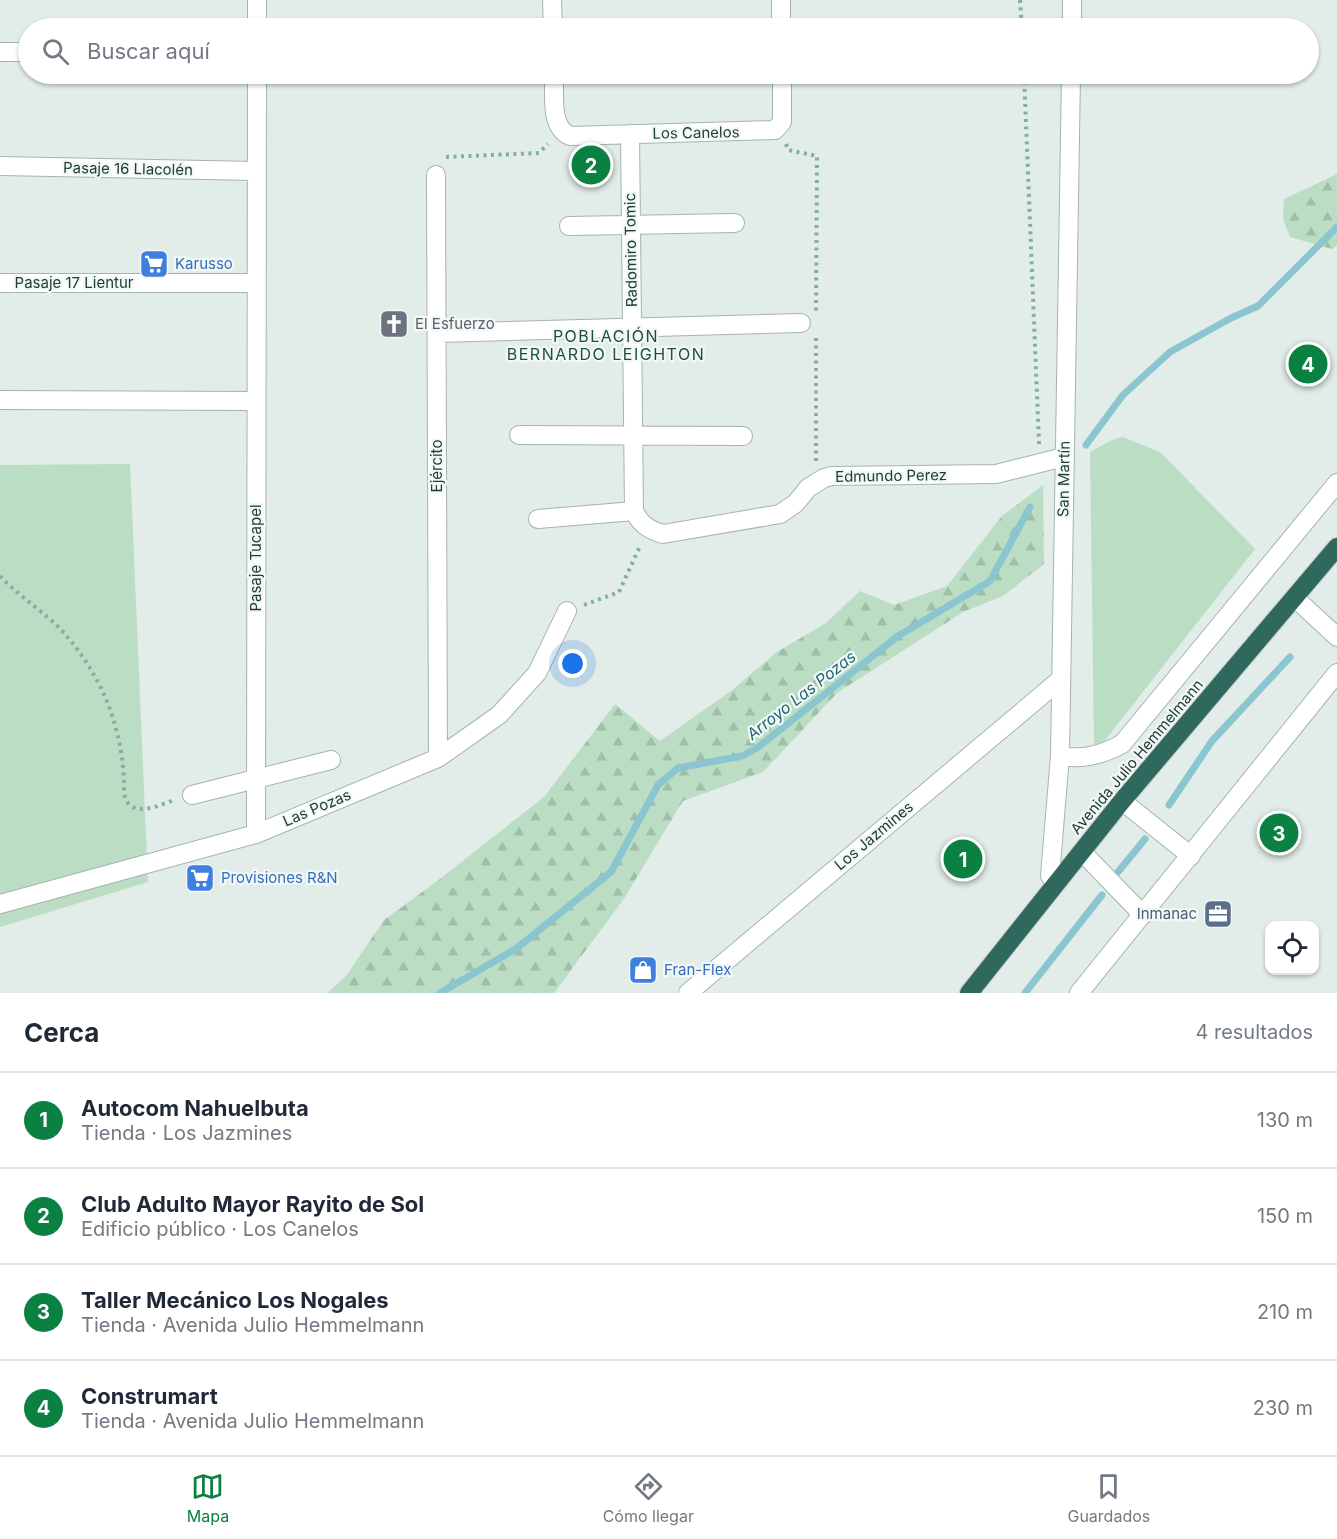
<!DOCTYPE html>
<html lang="es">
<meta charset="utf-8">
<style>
:root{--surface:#fff;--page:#f6f6f7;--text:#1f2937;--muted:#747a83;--line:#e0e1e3;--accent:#0b8043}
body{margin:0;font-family:Inter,sans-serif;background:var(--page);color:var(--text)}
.controls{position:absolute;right:18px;bottom:18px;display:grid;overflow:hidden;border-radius:12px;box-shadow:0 2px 4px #0004}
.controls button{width:54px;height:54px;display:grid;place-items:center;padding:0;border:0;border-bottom:2px solid var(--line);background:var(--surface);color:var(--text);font:30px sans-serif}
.you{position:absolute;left:573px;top:664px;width:21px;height:21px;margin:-15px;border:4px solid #fff;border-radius:50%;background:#1a73e8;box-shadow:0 0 0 9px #1a73e833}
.badge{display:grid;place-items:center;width:39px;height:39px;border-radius:50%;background:var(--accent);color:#fff;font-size:20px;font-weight:700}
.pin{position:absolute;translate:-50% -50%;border:3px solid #fff;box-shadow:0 2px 6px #0006}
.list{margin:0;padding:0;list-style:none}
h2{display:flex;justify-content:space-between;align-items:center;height:78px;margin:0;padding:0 24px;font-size:26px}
h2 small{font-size:20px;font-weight:400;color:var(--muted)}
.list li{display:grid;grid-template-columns:39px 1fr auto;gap:18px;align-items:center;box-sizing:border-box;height:96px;padding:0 24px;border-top:2px solid var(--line)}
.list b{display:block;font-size:22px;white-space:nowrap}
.list p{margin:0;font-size:20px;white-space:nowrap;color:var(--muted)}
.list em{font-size:20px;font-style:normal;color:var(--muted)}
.icon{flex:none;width:33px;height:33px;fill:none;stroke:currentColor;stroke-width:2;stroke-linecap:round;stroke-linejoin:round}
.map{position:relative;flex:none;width:1337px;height:993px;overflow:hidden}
.search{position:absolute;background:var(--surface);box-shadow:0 2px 4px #0004;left:18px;right:18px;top:18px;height:66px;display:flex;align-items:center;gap:15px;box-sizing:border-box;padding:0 21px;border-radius:33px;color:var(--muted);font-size:22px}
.sheet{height:462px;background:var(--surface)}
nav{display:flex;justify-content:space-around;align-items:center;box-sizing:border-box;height:84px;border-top:2px solid var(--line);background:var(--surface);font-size:16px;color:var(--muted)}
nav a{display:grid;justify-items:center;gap:3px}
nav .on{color:var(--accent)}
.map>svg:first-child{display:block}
</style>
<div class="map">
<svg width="1337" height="993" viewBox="0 0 1337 993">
<defs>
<pattern id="forest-firs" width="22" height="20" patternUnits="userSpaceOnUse" patternTransform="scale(1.5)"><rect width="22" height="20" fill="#bbddc4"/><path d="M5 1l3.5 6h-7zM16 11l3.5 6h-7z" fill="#a0bfa9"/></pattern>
</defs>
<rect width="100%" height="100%" fill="#e2ece8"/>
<path fill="#bbddc4" d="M1123,437L1160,452L1255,549L1102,744H1094L1090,452C1099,447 1114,438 1123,437Z
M130,464L148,882L0,927V465Z"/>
<path fill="url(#forest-firs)" d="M1337,174V245L1332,249L1290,237L1283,219L1284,199Z
M1043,485L1044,564L1003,596L963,612L837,693L763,772L683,801L623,900L554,993H327L346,976L384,920L436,882L544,797L615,704L660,741L731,691L777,652L826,623L860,591L894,605L947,586L1002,516Z"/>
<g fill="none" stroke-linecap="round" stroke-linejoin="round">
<path stroke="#8bc5d0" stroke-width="7" d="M1086,445L1123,395L1170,352L1231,318L1258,306L1337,227
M1169,805L1212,741L1290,657
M1118,872L1145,839
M440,993L517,948L611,872L658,785L678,768L742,756L757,748L898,636L990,581L1030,507
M1025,993L1102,895"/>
<g stroke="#a5b4af" stroke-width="20">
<path id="minor" d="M552,0L553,28
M781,0V28
M257,28V0
M1072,28V0
M0,52H28
M554,74C555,93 549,127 570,136L775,130L782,122V74
M630,134L634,511C640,524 649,530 663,534L780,514L796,503L808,488L824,478L832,476L996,474L1064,457
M0,166L257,171
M436,175L438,758
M569,226L735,223
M0,283H256
M437,333L801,323
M0,400L256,401
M519,435L743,436
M538,519L634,511
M1295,598L1337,637
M1060,756C1083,760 1102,755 1122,744L1337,483
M192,795L331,760
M1122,801L1191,856
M256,834L257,74
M1082,852L1143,915
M1055,882L1050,876L1060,756L1071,74
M0,904L256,834L438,758L499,715L537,673L567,611
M688,993L1061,679
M1079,993L1337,673"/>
</g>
<g stroke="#c1c8c7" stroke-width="20">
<path id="highway" d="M969,993L1122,801L1337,547"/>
</g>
<path stroke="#83afa1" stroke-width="4" stroke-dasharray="3 4.5" stroke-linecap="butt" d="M1020,0L1022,28
M1024,74L1039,444
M786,144L788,150L817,156L816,311
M446,157L539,153L548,144
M816,461V336
M0,576C16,593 35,606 52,621C76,643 96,674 108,704C117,728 123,754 124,780C124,789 123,799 130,805C141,815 162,804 174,800
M584,605L619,592L640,546"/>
<use href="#minor" stroke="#fff" stroke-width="18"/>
<use href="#highway" stroke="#2f685d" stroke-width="18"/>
</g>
<defs>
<g id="supermarket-square" transform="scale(1.5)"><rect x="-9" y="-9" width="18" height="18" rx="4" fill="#3f7fe0" stroke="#f2f8f5"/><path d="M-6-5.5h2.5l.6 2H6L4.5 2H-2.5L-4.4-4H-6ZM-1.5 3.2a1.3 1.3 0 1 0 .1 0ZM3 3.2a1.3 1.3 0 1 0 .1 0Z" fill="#fff"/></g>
<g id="church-square" transform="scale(1.5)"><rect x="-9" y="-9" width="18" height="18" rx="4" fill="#6b7280" stroke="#f2f8f5"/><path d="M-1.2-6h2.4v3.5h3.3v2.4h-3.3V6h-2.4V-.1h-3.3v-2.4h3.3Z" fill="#fff"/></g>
<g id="office-square" transform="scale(1.5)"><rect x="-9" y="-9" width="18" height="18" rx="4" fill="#5c6f8a" stroke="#f2f8f5"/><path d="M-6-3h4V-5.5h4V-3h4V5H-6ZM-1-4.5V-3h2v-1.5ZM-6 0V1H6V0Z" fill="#fff"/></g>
<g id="shop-square" transform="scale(1.5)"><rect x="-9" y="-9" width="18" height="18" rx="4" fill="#3f7fe0" stroke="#f2f8f5"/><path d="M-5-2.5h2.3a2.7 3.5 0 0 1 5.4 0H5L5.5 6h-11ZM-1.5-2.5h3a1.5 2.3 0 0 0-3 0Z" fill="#fff"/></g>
</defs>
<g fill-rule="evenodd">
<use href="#supermarket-square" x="154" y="264"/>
<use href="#church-square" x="394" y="324"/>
<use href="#supermarket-square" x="200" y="878"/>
<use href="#office-square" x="1218" y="914"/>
<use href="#shop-square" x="643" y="970"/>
</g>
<g text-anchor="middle" stroke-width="4.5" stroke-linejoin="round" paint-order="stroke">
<g font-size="15" fill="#223c36" stroke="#f2f8f5">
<text transform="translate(696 133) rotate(-1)" y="5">Los Canelos</text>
<text transform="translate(128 169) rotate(1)" y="5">Pasaje 16 Llacolén</text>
<text transform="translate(631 250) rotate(-91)" y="5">Radomiro Tomic</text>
<text x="74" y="288">Pasaje 17 Lientur</text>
<text transform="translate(437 466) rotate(-90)" y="5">Ejército</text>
<text transform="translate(891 476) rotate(-1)" y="5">Edmundo Perez</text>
<text transform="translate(1064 479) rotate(-89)" y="5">San Martín</text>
<text transform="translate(256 558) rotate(-90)" y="5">Pasaje Tucapel</text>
<text transform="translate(1137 757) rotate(-50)" y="5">Avenida Julio Hemmelmann</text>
<text transform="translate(317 808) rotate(-23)" y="5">Las Pozas</text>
<text transform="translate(874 836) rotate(-40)" y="5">Los Jazmines</text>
</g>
<g font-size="15" fill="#366cbe" stroke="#f2f8f5" text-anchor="start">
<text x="175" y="269">Karusso</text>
<text x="221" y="883">Provisiones R&amp;N</text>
<text x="664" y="975">Fran-Flex</text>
</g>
<g font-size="15" fill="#5b616d" stroke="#f2f8f5" text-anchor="start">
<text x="415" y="329">El Esfuerzo</text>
</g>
<g font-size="15" fill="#4e5e75" stroke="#f2f8f5" text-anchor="end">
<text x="1197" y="919">Inmanac</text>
</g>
<g font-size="16" letter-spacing="1.5" fill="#1f4e43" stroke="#f2f8f5">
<text x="606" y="342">POBLACIÓN<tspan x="606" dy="18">BERNARDO LEIGHTON</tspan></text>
</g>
<g font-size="16" font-style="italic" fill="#1e6877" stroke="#f2f8f5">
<text transform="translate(801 695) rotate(-38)" y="6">Arroyo Las Pozas</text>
</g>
</g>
</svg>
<div class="controls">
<button><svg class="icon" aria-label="locate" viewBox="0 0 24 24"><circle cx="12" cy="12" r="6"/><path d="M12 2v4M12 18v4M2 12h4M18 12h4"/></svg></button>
</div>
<div class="you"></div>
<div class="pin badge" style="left:963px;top:859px">1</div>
<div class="pin badge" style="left:591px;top:165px">2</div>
<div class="pin badge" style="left:1279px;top:833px">3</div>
<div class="pin badge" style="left:1308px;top:364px">4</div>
<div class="search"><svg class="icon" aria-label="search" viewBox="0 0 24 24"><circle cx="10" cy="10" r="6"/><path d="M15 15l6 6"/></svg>Buscar aquí</div>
</div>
<section class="sheet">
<h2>Cerca<small>4 resultados</small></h2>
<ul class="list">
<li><span class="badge">1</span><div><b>Autocom Nahuelbuta</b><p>Tienda · Los Jazmines</p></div><em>130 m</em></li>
<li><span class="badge">2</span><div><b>Club Adulto Mayor Rayito de Sol</b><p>Edificio público · Los Canelos</p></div><em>150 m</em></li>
<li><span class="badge">3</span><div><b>Taller Mecánico Los Nogales</b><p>Tienda · Avenida Julio Hemmelmann</p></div><em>210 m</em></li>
<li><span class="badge">4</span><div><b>Construmart</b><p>Tienda · Avenida Julio Hemmelmann</p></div><em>230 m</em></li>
</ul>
</section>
<nav>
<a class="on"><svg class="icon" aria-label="map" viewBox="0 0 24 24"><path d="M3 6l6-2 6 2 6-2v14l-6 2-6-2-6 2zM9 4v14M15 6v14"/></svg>Mapa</a>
<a><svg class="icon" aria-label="directions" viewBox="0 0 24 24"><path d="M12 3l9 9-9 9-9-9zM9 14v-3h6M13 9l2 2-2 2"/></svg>Cómo llegar</a>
<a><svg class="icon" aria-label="saved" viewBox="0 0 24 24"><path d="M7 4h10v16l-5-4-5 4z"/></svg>Guardados</a>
</nav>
